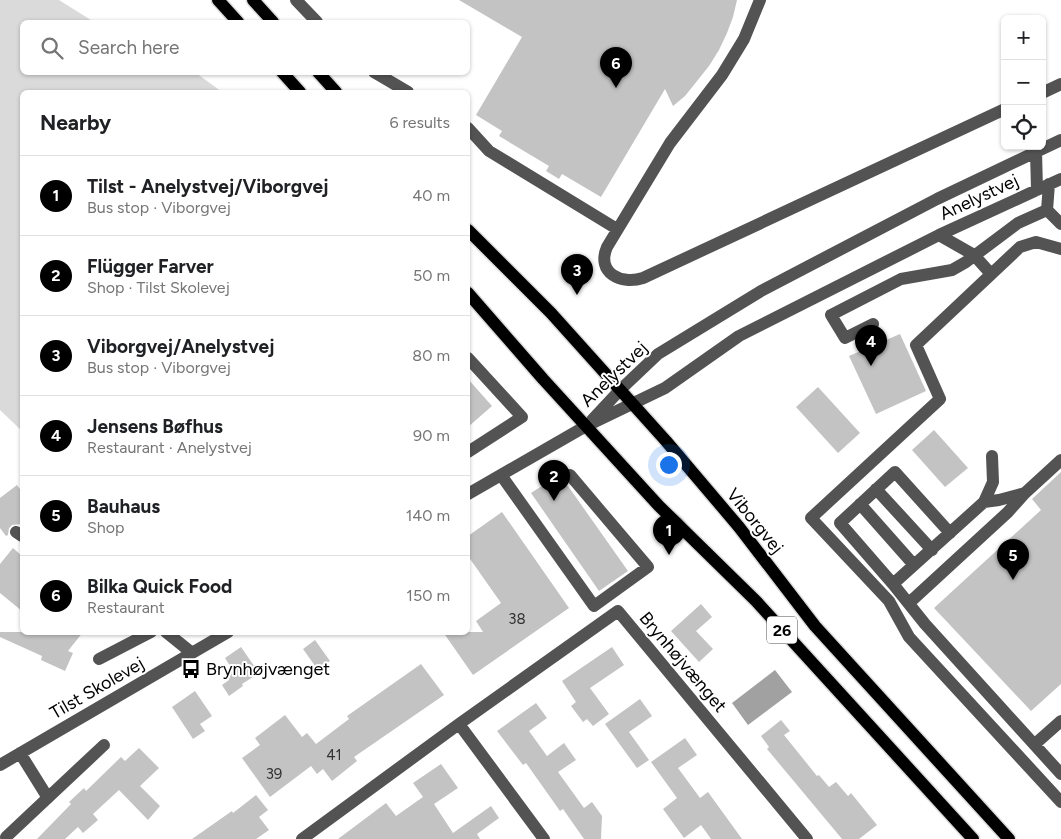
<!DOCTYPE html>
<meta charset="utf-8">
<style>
:root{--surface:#fff;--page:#f2f2f2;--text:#202124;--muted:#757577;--line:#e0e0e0;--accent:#000}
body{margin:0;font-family:Figtree,sans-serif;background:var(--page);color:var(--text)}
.controls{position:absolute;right:15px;top:15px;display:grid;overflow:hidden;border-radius:8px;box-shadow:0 1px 4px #0004}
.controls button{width:45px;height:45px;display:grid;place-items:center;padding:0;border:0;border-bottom:1px solid var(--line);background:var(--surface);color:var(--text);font:25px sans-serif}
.you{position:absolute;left:668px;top:464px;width:18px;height:18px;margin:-12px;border:4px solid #fff;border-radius:50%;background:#1a73e8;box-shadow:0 0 0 8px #1a73e833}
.badge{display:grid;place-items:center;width:32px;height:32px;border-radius:50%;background:var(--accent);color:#fff;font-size:16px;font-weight:700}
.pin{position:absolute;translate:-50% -41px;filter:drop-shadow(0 1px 2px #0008)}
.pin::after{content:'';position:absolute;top:26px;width:18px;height:15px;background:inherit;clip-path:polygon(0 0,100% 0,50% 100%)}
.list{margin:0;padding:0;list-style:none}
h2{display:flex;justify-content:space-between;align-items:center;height:65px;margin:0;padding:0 20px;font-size:21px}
h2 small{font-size:16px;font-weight:400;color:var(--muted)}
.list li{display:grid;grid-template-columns:32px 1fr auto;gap:15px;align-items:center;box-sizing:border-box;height:80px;padding:0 20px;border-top:1px solid var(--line)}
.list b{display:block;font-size:19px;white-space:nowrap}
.list p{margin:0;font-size:16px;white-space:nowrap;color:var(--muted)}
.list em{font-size:16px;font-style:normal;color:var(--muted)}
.icon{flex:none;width:28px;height:28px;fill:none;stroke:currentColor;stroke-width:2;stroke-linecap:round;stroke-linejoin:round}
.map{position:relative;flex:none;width:1061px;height:839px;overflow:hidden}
.search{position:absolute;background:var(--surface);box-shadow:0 1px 4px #0004;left:20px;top:20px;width:450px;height:55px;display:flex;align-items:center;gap:12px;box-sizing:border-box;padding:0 18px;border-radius:8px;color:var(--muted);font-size:19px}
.panel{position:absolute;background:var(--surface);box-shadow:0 1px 4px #0004;left:20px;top:90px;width:450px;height:545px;border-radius:8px}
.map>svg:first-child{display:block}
</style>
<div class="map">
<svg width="1061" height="839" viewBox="0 0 1061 839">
<rect width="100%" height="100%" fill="#fff"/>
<path fill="#dadada" d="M0,0H59L94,22H22V72L196,73L222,92H22V431L0,410Z"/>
<path fill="#a1a1a1" d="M775,670L792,692L748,725L732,703Z"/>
<path fill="#c3c3c3" d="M459,0H737L733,17L727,33L719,50L709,66L685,96L673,106L665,89L601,197L562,174L559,179L546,171L549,166L499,136L502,131L476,115L522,37Z
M900,334L926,391L876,414L849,356Z
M468,379L492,406L468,427Z
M818,387L860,433L838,453L796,407Z
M934,430L968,468L945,487L912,450Z
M1061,472V684L1031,711L934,608L1041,510L1032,499Z
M548,482L568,486L628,571L599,591L531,493Z
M17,485L22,492V524L12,525L9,528L8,535L6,536L0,528V498Z
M502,512L569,608L473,675L443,632H483L476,621L501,603L468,556V536Z
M13,548L22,556V611L0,593V564Z
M701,604L712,617L696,631L713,649L699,662L671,631Z
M0,632H83L68,651L73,653L65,671L41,660L42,656L0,637Z
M315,640L330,661L318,670L303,649Z
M241,647L259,673L242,684L243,686L229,696L222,685L229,680L225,674L232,669L225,658Z
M612,647L624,665L590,688L609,714L593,726L587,719L583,722L571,706L576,702L562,681Z
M421,664L444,695L354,757L357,761L332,781L323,769L317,774L311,766L270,797L242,758L260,745L255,738L285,715L302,737L307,733L316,744L349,719L347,716Z
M195,691L212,716L200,724L205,731L193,739L172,707Z
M640,699L652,716L629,732L649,760L637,768L605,724Z
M536,703L547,718L529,731L547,756L564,743L576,760L558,772L584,808L592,802L602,816L601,839H584L563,809L560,811L526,763L523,765L497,731Z
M781,720L790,731L784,735L817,776L819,775L829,787L836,782L848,796L851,793L877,825L859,839H842L767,749L769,747L761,736Z
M685,738L697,755L678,768L700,798L708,792L742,839H711L701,825L684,838L663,809L677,798L651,762Z
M139,748L159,768L140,786L160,806L148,820L119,790L93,814L98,820L83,833L78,827L65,839H37L71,804L69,802L84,788L86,791L121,757L125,761Z
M441,764L458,788L434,804L453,833L491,806L499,818L477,834L480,839H338L386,803L396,816L423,797L413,783Z
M256,795L268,810L259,817L269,830L256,839H192L232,811L233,813Z"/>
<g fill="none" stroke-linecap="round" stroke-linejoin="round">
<g stroke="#dbdbdb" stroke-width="15">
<path id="major" d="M218,0L238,22
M253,0L273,22
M282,72L300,92
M318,72L336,92
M468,230L551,313L666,441L739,527L815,626L1009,839
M468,293L543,379L659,506L756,601L973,839"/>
</g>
<path stroke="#535353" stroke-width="12" d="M296,0L317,22
M760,0L744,39L722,75L670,143L607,247C596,273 621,285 643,278L1005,109
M374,72L408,92
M1042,93L1061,84
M468,128L489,151L617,229
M1034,146L1036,151L1037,190
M1049,184L1047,210L1061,224
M939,235L974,255L991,274
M1061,249L1036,242L1020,247L916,345L940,399L811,518L889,601L909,637L1061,802
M873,324L845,338L831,315L901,279L952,270L966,262L1018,223L1047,210
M468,358L522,417L468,452
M592,420L620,390L658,354L761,291L937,199L1061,140
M501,475L594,606L648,567L570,475
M876,489L932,550
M1025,493L999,500L984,502L893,584L925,624L1061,774
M468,494L586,426L665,388L739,336L939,235L1061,179
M984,502L993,482L992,456
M860,504L914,565
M16,532L22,536
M893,584L840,523L895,472L950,533
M909,603L1008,512L1025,493L1061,460
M166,632L192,653
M99,659L151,632
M459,724L544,839
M1035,744L1061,721
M20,753L48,798
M0,765L228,632
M6,837L104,745
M302,839L459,724L618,611L807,839"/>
<use href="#major" stroke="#000" stroke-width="12"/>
</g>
<defs>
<g id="bus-bare" transform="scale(1.5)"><path d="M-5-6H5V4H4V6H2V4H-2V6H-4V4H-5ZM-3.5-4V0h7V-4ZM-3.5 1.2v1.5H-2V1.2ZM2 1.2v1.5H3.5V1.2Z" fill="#000" stroke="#fff" stroke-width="2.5" paint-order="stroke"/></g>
</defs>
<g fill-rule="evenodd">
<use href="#bus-bare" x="191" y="669"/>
</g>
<g text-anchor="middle" stroke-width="4" stroke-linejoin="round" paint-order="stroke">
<g font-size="15" fill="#313131">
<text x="517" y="624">38</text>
<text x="334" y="760">41</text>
<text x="274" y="779">39</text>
</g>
<rect fill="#fff" stroke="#4c4c4c" stroke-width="1" x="767" y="616.5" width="30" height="27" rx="4"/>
<g font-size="16" font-weight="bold" fill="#000">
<text x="782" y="636">26</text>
</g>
<g font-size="18" fill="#000" stroke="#fff">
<text transform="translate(979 197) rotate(-25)" y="6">Anelystvej</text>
<text transform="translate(614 374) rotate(-44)" y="6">Anelystvej</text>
<text transform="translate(755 521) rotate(51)" y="6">Viborgvej</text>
<text transform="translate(683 662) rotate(50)" y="6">Brynhøjvænget</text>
<text transform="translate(97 688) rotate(-30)" y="6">Tilst Skolevej</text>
</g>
<g font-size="18" fill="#000" stroke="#fff" text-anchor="start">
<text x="206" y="675">Brynhøjvænget</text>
</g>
</g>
</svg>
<div class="controls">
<button>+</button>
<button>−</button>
<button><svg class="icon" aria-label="locate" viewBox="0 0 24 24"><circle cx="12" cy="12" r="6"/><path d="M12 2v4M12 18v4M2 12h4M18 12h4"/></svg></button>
</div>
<div class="you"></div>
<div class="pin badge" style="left:669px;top:555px">1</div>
<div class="pin badge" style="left:554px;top:501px">2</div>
<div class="pin badge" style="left:577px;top:295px">3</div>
<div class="pin badge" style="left:871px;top:366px">4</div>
<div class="pin badge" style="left:1013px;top:580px">5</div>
<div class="pin badge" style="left:616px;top:88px">6</div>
<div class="search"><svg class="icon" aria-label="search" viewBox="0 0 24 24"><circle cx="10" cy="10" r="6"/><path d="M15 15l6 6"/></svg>Search here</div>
<section class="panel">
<h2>Nearby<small>6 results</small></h2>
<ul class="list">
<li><span class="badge">1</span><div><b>Tilst - Anelystvej/Viborgvej</b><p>Bus stop · Viborgvej</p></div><em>40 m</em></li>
<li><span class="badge">2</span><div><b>Flügger Farver</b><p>Shop · Tilst Skolevej</p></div><em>50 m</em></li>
<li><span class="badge">3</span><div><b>Viborgvej/Anelystvej</b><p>Bus stop · Viborgvej</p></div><em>80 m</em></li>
<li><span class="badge">4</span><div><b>Jensens Bøfhus</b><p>Restaurant · Anelystvej</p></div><em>90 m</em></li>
<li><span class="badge">5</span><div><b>Bauhaus</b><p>Shop</p></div><em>140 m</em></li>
<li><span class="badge">6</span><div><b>Bilka Quick Food</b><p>Restaurant</p></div><em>150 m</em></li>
</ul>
</section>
</div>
